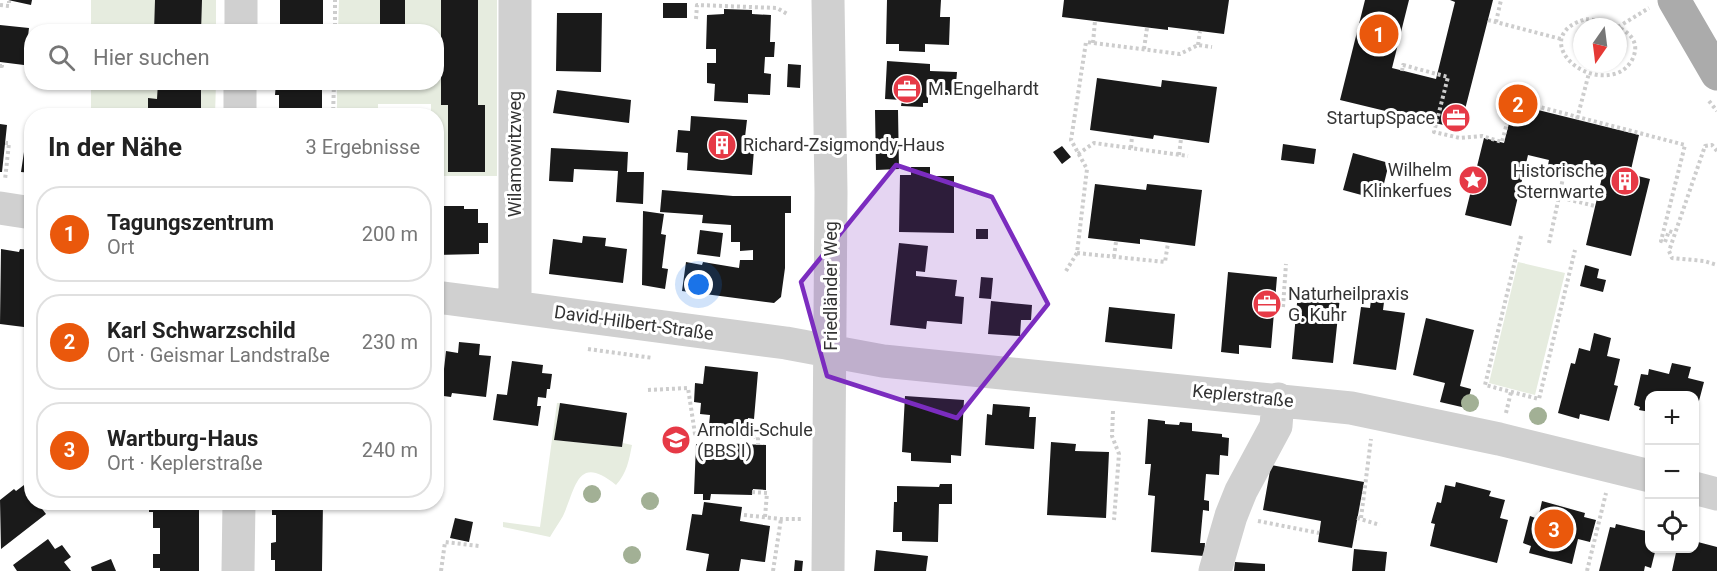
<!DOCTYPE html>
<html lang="de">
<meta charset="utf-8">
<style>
:root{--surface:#fff;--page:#f2f2f2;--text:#222;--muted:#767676;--line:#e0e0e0;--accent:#ea580c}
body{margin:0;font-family:Roboto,sans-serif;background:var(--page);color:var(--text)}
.controls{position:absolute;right:18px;bottom:18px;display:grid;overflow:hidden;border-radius:12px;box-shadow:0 2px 4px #0004}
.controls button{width:54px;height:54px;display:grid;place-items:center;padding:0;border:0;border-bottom:2px solid var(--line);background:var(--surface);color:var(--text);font:30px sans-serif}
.compass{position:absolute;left:1573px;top:18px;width:54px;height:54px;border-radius:50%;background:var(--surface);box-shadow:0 2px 4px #0004;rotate:194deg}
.you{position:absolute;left:699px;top:285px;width:21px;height:21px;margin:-15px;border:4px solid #fff;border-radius:50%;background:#1a73e8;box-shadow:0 0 0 9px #1a73e833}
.badge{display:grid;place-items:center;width:39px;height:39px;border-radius:50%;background:var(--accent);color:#fff;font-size:20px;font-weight:700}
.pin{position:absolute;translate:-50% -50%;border:3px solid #fff;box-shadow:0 2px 6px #0006}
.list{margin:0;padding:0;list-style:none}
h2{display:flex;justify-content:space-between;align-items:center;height:78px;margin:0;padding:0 24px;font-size:26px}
h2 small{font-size:20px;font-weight:400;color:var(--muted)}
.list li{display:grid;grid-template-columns:39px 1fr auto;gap:18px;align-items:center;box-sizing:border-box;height:96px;margin:0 12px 12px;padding:0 12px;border:2px solid var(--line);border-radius:24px}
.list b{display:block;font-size:22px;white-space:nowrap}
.list p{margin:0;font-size:20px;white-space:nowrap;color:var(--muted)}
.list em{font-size:20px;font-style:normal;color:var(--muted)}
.icon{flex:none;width:33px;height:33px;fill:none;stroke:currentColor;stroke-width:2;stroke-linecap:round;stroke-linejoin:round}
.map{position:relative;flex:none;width:1717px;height:571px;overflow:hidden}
.search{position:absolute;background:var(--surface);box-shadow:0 2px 4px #0004;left:24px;top:24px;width:420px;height:66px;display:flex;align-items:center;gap:15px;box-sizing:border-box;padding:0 21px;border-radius:24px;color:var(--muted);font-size:22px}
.panel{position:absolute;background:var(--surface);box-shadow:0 2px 4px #0004;left:24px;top:108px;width:420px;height:402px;border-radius:24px}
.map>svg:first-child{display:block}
</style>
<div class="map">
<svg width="1717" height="571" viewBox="0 0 1717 571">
<rect width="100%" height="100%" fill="#fff"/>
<path fill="#e6ecdf" d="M91,0H216V31L91,32Z
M339,0H497V176H437L436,116L431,115V104H378V115L337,116V83L436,82V32L338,31Z
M91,83H216L215,115L91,116Z
M1518,262L1565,273L1535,395L1489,383Z
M557,403H560L555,440L622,447L623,443L632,445C629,460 627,473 616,485C577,453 576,488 563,516C559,523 554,530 550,537L503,527V522L540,527Z"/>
<path fill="#1a1a1a" d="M8,0H32L31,5Z
M155,0H202L201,32H154Z
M280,0H323V32H280Z
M380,0H405V32H380Z
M441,0H478V105H485V172H448V105H441Z
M887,0H941L940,17H950L949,45L925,44V52L899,51V44H886Z
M1064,0H1229L1224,34L1168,27V30L1062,17Z
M1365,0H1409L1392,68L1436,79L1455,2L1450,0H1493L1460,129L1340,100Z
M663,3H687V18H663Z
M724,9L752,10V14L771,15L770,42H775L774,57H765L764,73L771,74L770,95L748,94V103L714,101L715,84L707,83V63H716V49H706L707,15L724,14Z
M557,13H602L601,72L556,71Z
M0,25L29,28L27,45L32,46V60L25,59L24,65L0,62Z
M887,61L930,64V71L957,72L955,95L928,94V103H923V107L901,106L902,100L885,99Z
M788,64L801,65L800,88L787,87Z
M1097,78L1161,87L1162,80L1217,87L1209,143L1154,135L1153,139L1090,130Z
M158,82H201V116H148V98L157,99Z
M276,82H322V116H279V95H275Z
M557,90L631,100L629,123L553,113Z
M1514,104L1639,135L1630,174L1650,179L1631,256L1586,245L1603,173L1582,168L1581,173L1548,165L1549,160L1528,155L1511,226L1465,215L1484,138L1504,143Z
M875,110H898L899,169L876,170Z
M691,116L747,120L745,137H755L752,175L687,170L688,153L676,152L678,130L690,131Z
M0,124L7,125L2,172H0Z
M1283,144L1316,149L1314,164L1281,160Z
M1062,146L1071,157L1062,164L1053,152Z
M551,148L628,152L627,172H644L643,204L616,202L618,171L574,169L573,182L549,181Z
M24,152L32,153V173L21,172Z
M1353,153L1389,163L1380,200L1343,190Z
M911,167H930V176H954V233L899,232L900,175H911Z
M1095,184L1146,190L1147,184L1202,190L1195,246L1140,239V244L1088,238Z
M662,190L733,196H791V213H785V268L781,297L774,303L682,291L686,262L702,265L703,262L739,268L740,260H753V250L740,251V242H731V225L702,223L703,215L660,212Z
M442,206H464V209H478V223H488V243H479V254L436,255V209H442Z
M643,211L664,214L661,234L666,235L662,268L668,269L665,289L642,285Z
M976,229H988V239H976Z
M700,230L723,233L720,257L697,254Z
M583,236L606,238L605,246L627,249L623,283L549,274L553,239L582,243Z
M899,243L928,246L925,272L916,271V276L957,280L955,296L964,297L962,324L927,321L926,329L890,325Z
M1,249L19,252L20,249L32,250V328L0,324Z
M1585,265L1599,269L1597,278L1606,280L1603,292L1580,286Z
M1228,272L1277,277L1271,348L1239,345V354L1221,352Z
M981,277L993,278L991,299L979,298Z
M1298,292L1340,297L1333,363L1292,359Z
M1371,300L1384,302L1383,310L1405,313L1396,370L1353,364L1361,307L1370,308Z
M991,301L1032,305L1031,320H1021L1020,336L988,334Z
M1109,307L1175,314L1172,349L1105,342Z
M1426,318L1474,330L1460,386L1471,389L1466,408L1440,402L1445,383L1413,375Z
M1594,333L1611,338L1607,356L1620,359L1614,385L1618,386L1609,421L1580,414L1579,419L1558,413L1571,363L1575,364L1579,348L1590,351Z
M459,342L480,344L479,355L491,356L486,397L452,393L451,397L436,395V377L443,378L446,351L458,353Z
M512,361L543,365L542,373L552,374L550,389H547L546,398L538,397L537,406H541L538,426L493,420L497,394L507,395Z
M1672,363L1691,367L1688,378L1704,382L1695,416L1694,396H1650V412L1639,410L1640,407L1634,405L1641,374L1648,375L1649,369L1669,374Z
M705,366L758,372L754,419L748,418L747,429L709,425L710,415L700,414L701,403L694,402L695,383L703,384Z
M905,396L964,400L961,456L951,455V463L911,461V453L902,452Z
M560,403L627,413L622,447L554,440Z
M993,404L1030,407L1029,417H1036L1034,449L985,445L987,414L992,415Z
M1148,419L1165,421V424L1179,425L1180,422L1192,423V431L1222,434V437L1229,438L1228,456L1220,455L1219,475L1206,474L1204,500L1209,501V511L1203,510L1200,543H1205L1204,556L1151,552L1155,496L1148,495L1151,464H1145Z
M1051,442L1076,444L1075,451L1109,452L1106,518L1047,515Z
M721,443L766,445V490L753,489L752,495L711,494L710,500H703V494H694L696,444L721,445Z
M1271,465L1364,482L1352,548L1318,542L1321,521L1263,510Z
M1456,482L1491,491L1489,496L1505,500L1500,518L1508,520L1497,563L1430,546L1435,524L1431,523L1437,502L1441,503L1445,485L1455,487Z
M940,484H952V504H939L938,542L902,541V532H893L894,502H897V486L939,487Z
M24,485L32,495V502H37L46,514L1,549L0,500L14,489L16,491Z
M1542,501L1585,513L1584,517L1596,520L1590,542L1578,539L1572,564L1529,553L1531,546L1523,543L1530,516L1538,519Z
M149,502H199V571H160V568H153V554H160V528H153V512H149Z
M272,502H323L322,571H275V560H271V543L276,542V515H272Z
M704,502L742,507L740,521L770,526L765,562L741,559L739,571H706L709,554L686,550L692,514L702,515Z
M455,518L473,522L469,542L450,538Z
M1616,524L1650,532V548H1656L1651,568L1645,566L1644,571H1599L1610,527L1615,528Z
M48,539L55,549L62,545L71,557L64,562L71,571H17L13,565Z
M1694,541L1717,547V571H1672L1677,548H1694Z
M1354,549L1387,552L1385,571H1352Z
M876,550L928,556L926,571H874Z
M111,559L116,571H92L91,567Z
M795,560L803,561L802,571H794Z
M1235,562L1265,564V571H1234Z"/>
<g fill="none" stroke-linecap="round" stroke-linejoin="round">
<path stroke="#cdcdcd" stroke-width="4" stroke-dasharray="3 3" stroke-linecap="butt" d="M0,5L9,6V1
M696,19L697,5L777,8L789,15
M1586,19C1606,21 1647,31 1632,60C1628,67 1622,72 1614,74C1575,84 1533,34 1586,19Z
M1488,20L1561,39
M1496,22L1501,0
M1618,27L1649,8
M335,32V0
M1093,43L1095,21
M1198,45L1200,31
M1144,49L1147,28
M0,66H2V62
M1402,71L1403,65L1448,77L1434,132L1460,138L1482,136L1502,142L1513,100L1685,145L1661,241L1665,242
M1709,101L1717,111
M333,116L334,82
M1577,119L1589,73
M5,143H9L5,180
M1131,148L1132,136
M1717,151L1712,145L1705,146L1669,251L1672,258L1704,261L1717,265
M1078,154L1094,143L1188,156
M1179,155L1181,139
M1521,188L1595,206
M1521,236L1485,385L1539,399L1575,250
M1665,242L1669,231L1675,233
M1549,243L1565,169
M1077,253L1165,262L1168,243
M1114,257L1116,242
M1066,271L1077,253L1087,169L1071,140L1086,42L1180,54L1198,45L1212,47
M1283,307L1286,264
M588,349L653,358
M648,390L688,388L695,434L758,437V445
M1113,411L1112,436L1119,454L1114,520
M1506,413L1511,392
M752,492L767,493L765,517
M744,515L781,519H802
M1357,518L1380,525
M1361,518L1371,439
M1258,521L1319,533
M441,571L445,542L479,546
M773,571L781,519
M1587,571L1606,493"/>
<path stroke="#d0d0d0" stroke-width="33" d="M828,0L831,192L828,571
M241,32V0
M240,116V82
M0,208L32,213
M436,297L786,343L883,361L1351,408L1499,439L1650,476
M515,307V0
M1694,488L1717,494
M238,571L239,502
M1215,571L1231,516L1241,491L1276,426L1278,399"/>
<path stroke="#ababab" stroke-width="33" d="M1674,0L1717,74"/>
</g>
<g fill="#a2b095">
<circle cx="1470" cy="403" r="9"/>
<circle cx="1538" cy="416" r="9"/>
<circle cx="592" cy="494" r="9"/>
<circle cx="650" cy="501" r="9"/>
<circle cx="632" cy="555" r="9"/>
</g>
<path fill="#7b2cbf" fill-opacity="0.2" stroke="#7b2cbf" stroke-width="4.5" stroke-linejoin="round" d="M896,165L992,197L1048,304L957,418L827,376L801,282Z"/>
<defs>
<g id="office-disc" transform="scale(1.5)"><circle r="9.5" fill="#e63946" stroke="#fff"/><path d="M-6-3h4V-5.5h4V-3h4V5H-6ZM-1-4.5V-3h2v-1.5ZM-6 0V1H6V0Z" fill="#fff"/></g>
<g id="building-disc" transform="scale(1.5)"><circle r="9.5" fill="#e63946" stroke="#fff"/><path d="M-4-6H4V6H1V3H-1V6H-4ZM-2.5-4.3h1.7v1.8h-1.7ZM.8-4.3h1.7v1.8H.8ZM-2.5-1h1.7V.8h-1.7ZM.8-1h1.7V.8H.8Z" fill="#fff"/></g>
<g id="sight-disc" transform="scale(1.5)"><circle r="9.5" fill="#e63946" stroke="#fff"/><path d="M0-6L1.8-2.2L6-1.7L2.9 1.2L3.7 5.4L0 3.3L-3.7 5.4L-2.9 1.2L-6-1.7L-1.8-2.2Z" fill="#fff"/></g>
<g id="school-disc" transform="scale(1.5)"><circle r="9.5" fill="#e63946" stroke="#fff"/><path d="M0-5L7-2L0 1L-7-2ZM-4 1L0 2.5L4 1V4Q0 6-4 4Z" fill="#fff"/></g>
</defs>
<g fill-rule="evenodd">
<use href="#office-disc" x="907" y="89"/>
<use href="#office-disc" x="1456" y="118"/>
<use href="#building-disc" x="722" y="145"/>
<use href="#sight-disc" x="1473" y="180"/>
<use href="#building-disc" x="1625" y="181"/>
<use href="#office-disc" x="1267" y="304"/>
<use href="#school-disc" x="676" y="440"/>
</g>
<g text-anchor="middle" stroke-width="6" stroke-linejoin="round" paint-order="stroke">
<g font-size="18" fill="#333" stroke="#fff" text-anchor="start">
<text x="928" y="95">M. Engelhardt</text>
<text x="1435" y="124" text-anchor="end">StartupSpace</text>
<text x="743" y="151">Richard-Zsigmondy-Haus</text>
<text x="1452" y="176" text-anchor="end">Wilhelm<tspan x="1452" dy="21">Klinkerfues</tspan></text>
<text x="1604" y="177" text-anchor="end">Historische<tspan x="1604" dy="21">Sternwarte</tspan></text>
<text x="1288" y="300">Naturheilpraxis<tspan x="1288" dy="21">G. Kuhr</tspan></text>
<text x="697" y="436">Arnoldi-Schule<tspan x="697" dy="21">(BBS I)</tspan></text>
</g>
<g font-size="18" fill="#333" stroke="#fff">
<text transform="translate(515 154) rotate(-90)" y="6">Wilamowitzweg</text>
<text transform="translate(831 286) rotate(-90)" y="6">Friedländer Weg</text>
<text transform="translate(634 323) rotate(8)" y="6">David-Hilbert-Straße</text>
<text transform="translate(1243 396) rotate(6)" y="6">Keplerstraße</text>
</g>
</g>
</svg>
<div class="controls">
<button>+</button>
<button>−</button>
<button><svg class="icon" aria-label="locate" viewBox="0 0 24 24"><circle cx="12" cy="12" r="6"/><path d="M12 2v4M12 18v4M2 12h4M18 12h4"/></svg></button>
</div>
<svg class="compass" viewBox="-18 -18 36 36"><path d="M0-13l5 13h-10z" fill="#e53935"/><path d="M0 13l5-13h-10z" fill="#767676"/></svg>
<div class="you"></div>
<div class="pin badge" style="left:1379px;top:34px">1</div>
<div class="pin badge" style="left:1518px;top:104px">2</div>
<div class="pin badge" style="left:1554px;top:529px">3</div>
<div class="search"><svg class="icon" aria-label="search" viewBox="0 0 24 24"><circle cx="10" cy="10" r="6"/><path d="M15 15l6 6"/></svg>Hier suchen</div>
<section class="panel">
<h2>In der Nähe<small>3 Ergebnisse</small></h2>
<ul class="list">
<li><span class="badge">1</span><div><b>Tagungszentrum</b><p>Ort</p></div><em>200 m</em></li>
<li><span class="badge">2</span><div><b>Karl Schwarzschild</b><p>Ort · Geismar Landstraße</p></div><em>230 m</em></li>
<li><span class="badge">3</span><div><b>Wartburg-Haus</b><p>Ort · Keplerstraße</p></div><em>240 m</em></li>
</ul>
</section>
</div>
